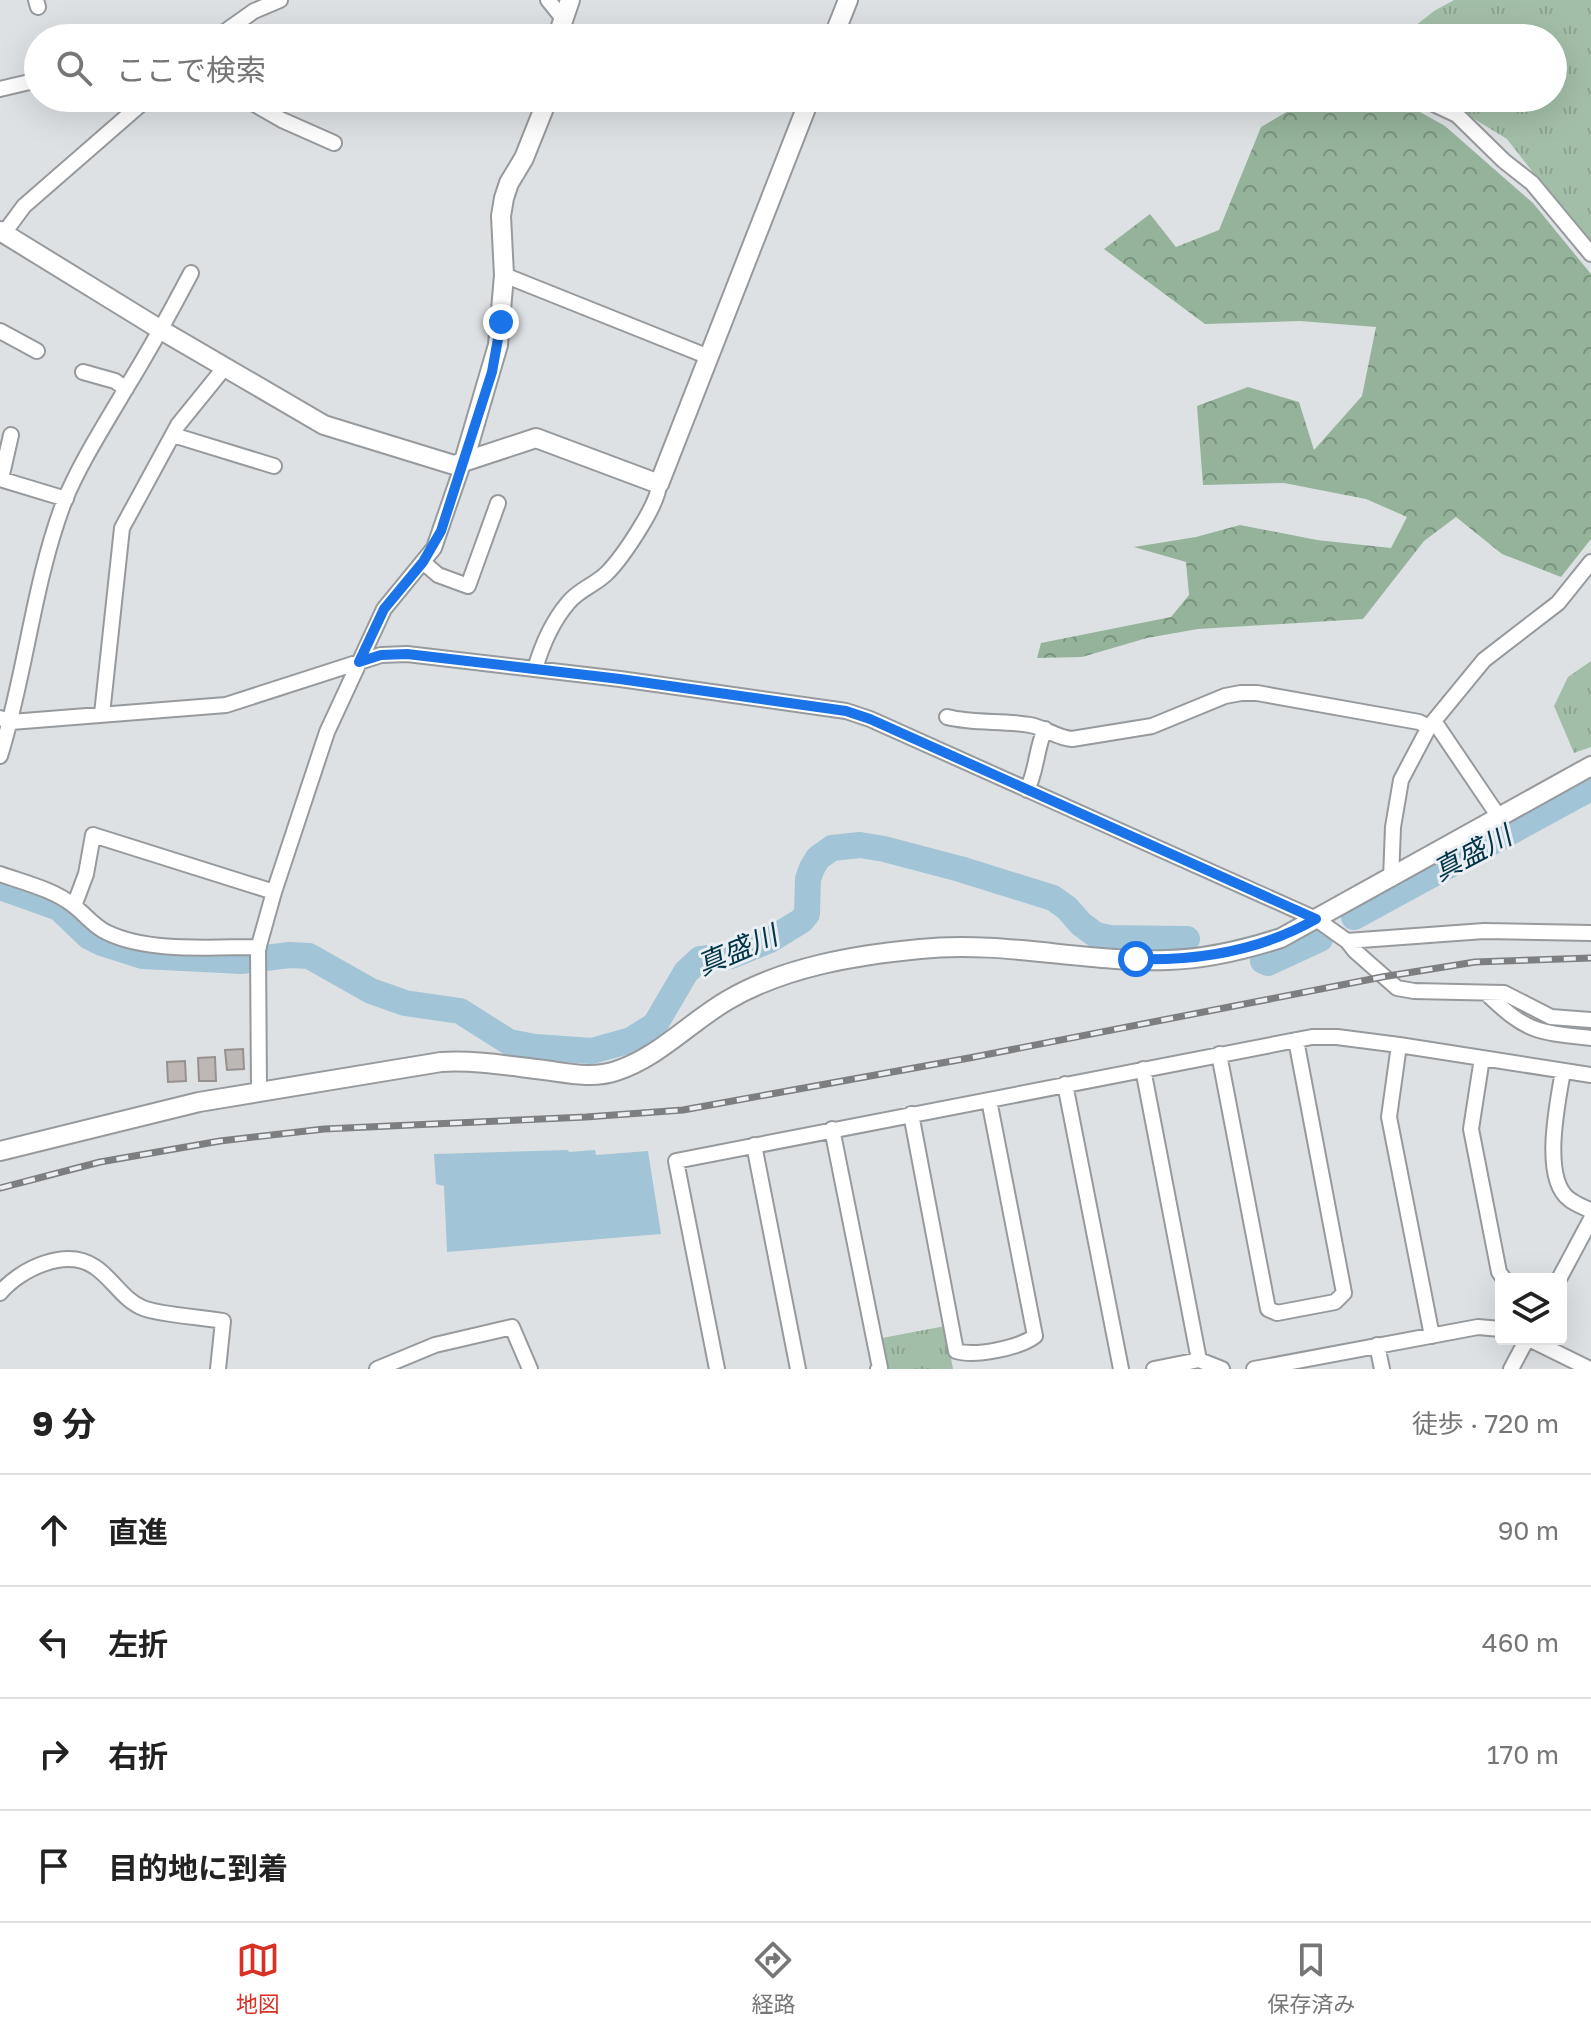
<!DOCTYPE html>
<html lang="ja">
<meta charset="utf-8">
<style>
:root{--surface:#fff;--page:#f2f2f2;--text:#222;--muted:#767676;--line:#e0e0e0;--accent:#d93025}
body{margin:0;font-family:"Golos Text","Noto Sans JP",sans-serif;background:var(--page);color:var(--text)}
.controls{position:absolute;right:24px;bottom:24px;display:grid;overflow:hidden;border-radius:8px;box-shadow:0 8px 32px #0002}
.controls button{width:72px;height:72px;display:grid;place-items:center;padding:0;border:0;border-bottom:2px solid var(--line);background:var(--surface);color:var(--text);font:40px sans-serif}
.stop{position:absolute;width:24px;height:24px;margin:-18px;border:6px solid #1a73e8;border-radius:50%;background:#fff}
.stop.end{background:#1a73e8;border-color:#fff;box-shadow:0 2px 8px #0008}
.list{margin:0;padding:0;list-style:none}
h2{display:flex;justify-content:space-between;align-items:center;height:104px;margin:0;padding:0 32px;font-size:34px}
h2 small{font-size:26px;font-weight:400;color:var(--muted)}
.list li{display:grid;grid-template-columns:52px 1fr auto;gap:24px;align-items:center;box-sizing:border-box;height:112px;padding:0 32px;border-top:2px solid var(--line)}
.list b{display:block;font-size:30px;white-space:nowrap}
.list em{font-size:26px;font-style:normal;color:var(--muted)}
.icon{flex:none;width:44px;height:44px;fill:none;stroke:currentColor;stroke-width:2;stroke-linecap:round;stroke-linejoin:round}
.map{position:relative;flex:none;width:1591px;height:1369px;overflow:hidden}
.search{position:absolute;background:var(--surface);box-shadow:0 8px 32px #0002;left:24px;right:24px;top:24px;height:88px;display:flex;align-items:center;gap:20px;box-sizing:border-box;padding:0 28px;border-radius:44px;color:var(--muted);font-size:30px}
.sheet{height:552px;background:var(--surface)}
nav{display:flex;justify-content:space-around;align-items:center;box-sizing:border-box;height:112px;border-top:2px solid var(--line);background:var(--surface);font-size:22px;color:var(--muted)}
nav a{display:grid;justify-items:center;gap:4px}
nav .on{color:var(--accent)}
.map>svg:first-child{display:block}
</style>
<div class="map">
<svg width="1591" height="1369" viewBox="0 0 1591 1369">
<defs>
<pattern id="forest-crowns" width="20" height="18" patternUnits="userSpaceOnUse" patternTransform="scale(2)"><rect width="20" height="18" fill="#95b39b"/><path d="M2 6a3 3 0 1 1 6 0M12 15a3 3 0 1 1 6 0" fill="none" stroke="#79927e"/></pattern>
<pattern id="park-tufts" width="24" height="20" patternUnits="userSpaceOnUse" patternTransform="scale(2)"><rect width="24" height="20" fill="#a3bea8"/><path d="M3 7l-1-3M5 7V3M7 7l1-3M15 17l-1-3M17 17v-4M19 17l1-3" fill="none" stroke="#8ca391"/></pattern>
</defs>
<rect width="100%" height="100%" fill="#dee1e4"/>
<path fill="url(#forest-crowns)" d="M1310,98H1395L1445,126L1533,203L1591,274V539L1561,577L1502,554L1456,517L1424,541L1363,619L1198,629L1147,638L1082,657L1037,658L1041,643L1171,617L1189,595L1186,562L1134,547L1196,537L1240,525L1317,540L1391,548L1407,517L1366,499L1284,483L1203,485L1197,406L1248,387L1299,402L1314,450L1362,396L1376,327L1300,321L1205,324L1104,249L1150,214L1176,247L1219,230L1261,127Z"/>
<path fill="url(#park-tufts)" d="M1454,0H1591V247L1507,139L1440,98H1553V38H1400L1434,11Z
M1591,661V747L1574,753L1554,706L1568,677Z
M945,1326L953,1369H888L882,1338Z"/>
<path fill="#a1c5d7" d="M568,1150L569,1152L595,1150L596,1155L648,1151L661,1234L447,1252L444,1186L436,1184L434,1154Z"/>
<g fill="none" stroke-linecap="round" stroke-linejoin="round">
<path stroke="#a1c5d7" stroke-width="26" d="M0,887L59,908L88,936L102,943L143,956L241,961L290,955L309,956L371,991L405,1003L460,1011L509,1042L535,1047L592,1051L631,1040L655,1025L686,972L700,959L731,956L770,940L801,921L807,914L808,879L812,868L818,858L832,848L860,845L884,849L960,869L1053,898L1067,908L1081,924L1096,935L1110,938L1187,939
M1354,917L1591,788
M1263,961L1268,963L1320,939"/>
</g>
<path fill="#bdb8b6" stroke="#96918f" stroke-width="2" d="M243,1049L244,1069L227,1070L225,1050Z
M215,1057L216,1081H199L198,1058Z
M185,1061L186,1081L168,1082L167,1062Z"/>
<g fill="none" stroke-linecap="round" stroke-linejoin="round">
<g stroke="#979a9d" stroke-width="18">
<path id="minor" d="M36,0L38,7
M548,0L564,20
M216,38L254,11L280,0
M0,89L38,80
M244,98L282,120L334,143
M1421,98L1457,115L1504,161L1532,183L1591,254
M4,233L24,206L148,98
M504,275L709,357
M0,331L37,351
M83,372L115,381L126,389
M173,435L274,466
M0,479L66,499
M1,479L11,435
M423,562L438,575L468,586L498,503
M535,669C542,645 551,623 568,603C578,590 595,585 607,573C622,558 659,504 659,484
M102,714L122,528L178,425L225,367
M947,717C974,724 1003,720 1030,725C1046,728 1057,738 1072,739L1152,726L1225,696L1241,693H1257L1419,722L1429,727
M0,718L11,722L226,705L381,655L407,654L620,679L846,711L870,719L1316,919L1347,941L1355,951L1397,988L1414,991L1504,993L1551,1017L1591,1020
M1434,721L1499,817
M0,756C26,673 33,584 64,502C80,463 104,426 125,390C149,351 170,313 191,273
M1027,790C1037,770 1036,749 1045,729
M0,874C25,883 52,889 73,905C85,914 93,926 106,932C148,953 213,947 259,947
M1391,879L1393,827L1401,780L1429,727L1484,660L1558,603L1591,562
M74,906L86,874L93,835L274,892
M1347,941L1484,931L1591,933
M1486,993C1527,1032 1535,1032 1591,1038
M1399,1045L1389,1117L1432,1336
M1219,1054L1268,1309L1277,1313L1335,1302L1344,1293L1296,1040
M1482,1058L1471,1129L1499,1272L1504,1279
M1143,1069L1199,1360
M1563,1071C1558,1101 1541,1178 1569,1199C1575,1204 1584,1207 1591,1211
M1065,1084L1121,1369
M259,1091L258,949L274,892L327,732L384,609L434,548L464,461
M911,1114L956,1351C975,1357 1019,1348 1035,1336L989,1100
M832,1129L880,1368L878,1369
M754,1145L798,1369
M1559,1279L1591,1219
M0,1293C20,1269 66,1247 95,1267C112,1278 123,1300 143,1308C160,1315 202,1317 223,1321L218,1369
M1529,1339L1590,1369
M1377,1345L1382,1369
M377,1369L435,1345L512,1327L530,1369
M717,1369L676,1161L1312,1037H1337L1399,1045L1591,1075
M1154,1369L1199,1360L1222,1369
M1254,1369L1478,1327L1501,1329
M1511,1369L1527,1339"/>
</g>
<g stroke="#979a9d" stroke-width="22">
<path id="tertiary" d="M557,38L570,0
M833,38L848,0
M0,231L161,330L324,425L454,465L536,438L659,484L810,98
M464,461L498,345L504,275L501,216L504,198L509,183L524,158L548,98
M0,1151L199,1102L441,1062C476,1060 510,1066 544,1070C567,1073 593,1079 616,1071C659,1057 690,1022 728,1000C784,967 856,955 920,949C1003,940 1085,963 1168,960C1207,959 1244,950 1281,938L1591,766"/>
</g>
<use href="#minor" stroke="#fff" stroke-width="14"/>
<use href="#tertiary" stroke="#fff" stroke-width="18"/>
<g stroke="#7c7e7f" stroke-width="7">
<path id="rail" d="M0,1188L100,1162L220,1141L324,1129L586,1117L683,1110L969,1058L1382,977L1475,962L1591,958"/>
</g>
<use href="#rail" stroke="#ebeef2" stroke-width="4" stroke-dasharray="12" stroke-linecap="butt"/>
</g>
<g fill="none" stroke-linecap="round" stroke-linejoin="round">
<path stroke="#1a73e8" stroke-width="10" d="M501,322L492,372L441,531L423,562L384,609L359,662L381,655L407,654L620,679L846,711L870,719L1316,919C1260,951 1200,961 1136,959"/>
</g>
<g text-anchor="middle" stroke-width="6" stroke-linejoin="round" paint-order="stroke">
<g font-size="28" font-style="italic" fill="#003548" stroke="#ebeef2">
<text transform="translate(1472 853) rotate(-28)" y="10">真盛川</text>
<text transform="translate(737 950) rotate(-23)" y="10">真盛川</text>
</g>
</g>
</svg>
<div class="controls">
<button><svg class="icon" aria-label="layers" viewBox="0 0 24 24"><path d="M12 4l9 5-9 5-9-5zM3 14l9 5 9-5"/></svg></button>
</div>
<div class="stop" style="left:1136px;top:959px"></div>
<div class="stop end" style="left:501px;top:322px"></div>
<div class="search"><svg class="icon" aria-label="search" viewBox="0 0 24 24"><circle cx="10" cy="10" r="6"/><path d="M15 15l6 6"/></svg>ここで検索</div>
</div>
<section class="sheet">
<h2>9 分<small>徒歩 · 720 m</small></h2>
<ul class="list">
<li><svg class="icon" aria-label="ahead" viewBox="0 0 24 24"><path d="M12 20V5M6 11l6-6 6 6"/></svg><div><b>直進</b></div><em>90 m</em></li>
<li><svg class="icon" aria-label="left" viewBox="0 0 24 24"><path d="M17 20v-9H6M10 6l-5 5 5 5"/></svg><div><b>左折</b></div><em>460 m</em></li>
<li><svg class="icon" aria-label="right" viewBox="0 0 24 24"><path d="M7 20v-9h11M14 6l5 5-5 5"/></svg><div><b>右折</b></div><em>170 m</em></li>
<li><svg class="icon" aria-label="arrive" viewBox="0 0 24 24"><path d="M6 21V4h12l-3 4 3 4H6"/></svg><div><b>目的地に到着</b></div></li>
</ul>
</section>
<nav>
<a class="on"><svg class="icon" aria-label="map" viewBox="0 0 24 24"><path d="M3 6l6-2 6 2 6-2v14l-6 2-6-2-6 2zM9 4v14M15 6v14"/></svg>地図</a>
<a><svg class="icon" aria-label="directions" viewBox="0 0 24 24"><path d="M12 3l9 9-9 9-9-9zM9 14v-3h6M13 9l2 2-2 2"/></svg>経路</a>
<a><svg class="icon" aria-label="saved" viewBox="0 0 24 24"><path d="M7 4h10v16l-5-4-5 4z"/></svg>保存済み</a>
</nav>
